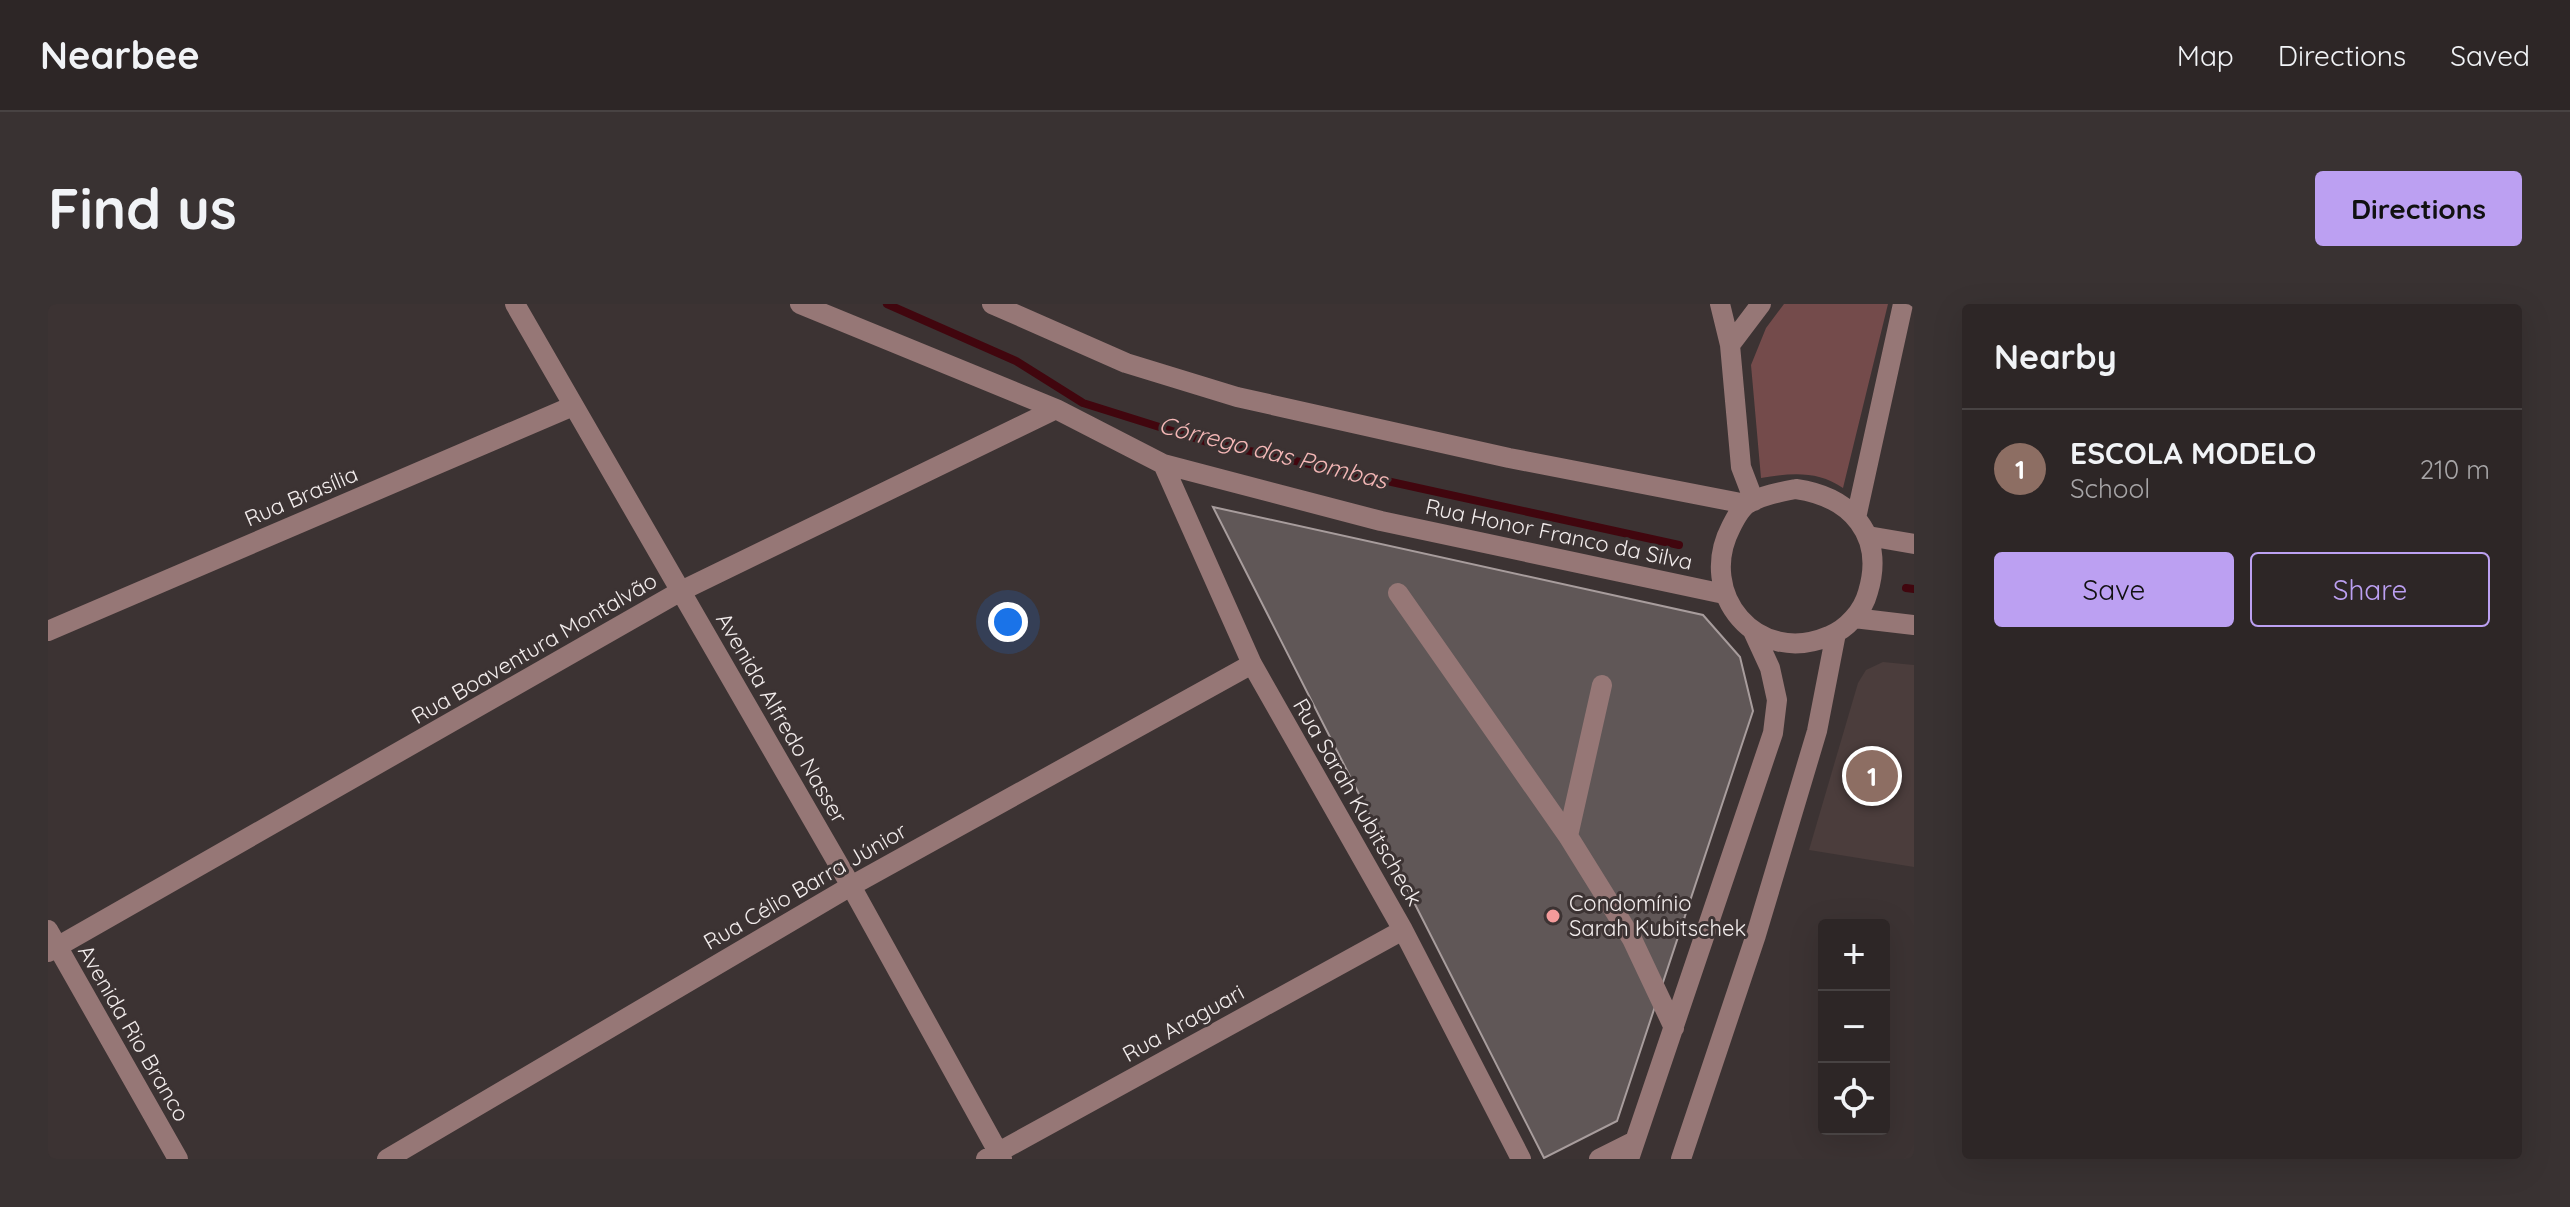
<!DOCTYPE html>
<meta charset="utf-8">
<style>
:root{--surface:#2d2626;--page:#393232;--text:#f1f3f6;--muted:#a7a5a7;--line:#484343;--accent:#bca0f2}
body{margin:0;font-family:Quicksand,sans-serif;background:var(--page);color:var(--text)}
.controls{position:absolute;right:24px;bottom:24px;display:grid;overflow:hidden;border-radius:8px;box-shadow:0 8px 32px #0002}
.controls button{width:72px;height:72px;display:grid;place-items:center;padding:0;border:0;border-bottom:2px solid var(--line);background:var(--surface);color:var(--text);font:40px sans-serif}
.you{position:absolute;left:960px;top:318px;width:28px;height:28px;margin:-20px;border:6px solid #fff;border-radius:50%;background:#1a73e8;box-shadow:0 0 0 12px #1a73e833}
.badge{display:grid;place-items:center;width:52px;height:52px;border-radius:50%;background:var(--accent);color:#fff;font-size:26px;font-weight:700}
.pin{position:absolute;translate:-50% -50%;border:4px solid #fff;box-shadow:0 2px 8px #0006}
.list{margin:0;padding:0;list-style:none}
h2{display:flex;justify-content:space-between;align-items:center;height:104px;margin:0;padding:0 32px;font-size:34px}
h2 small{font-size:26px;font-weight:400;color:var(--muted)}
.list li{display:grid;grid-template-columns:52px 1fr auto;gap:24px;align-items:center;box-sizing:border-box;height:120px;padding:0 32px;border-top:2px solid var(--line)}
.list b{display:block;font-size:30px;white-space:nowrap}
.list p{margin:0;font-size:26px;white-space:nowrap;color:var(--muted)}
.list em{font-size:26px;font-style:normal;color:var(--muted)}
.actions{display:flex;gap:16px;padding:24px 32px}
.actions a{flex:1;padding:18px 0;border:2px solid var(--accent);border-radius:8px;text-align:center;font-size:28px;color:var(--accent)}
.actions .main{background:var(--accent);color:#111}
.icon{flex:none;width:44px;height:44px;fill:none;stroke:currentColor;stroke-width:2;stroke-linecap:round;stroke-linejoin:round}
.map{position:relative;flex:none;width:1866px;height:855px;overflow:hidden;border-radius:8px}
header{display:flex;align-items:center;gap:48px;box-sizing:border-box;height:112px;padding:0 40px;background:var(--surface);border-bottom:2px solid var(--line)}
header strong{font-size:38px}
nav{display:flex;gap:44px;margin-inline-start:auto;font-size:28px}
.intro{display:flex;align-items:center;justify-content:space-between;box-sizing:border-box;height:192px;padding:0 48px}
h1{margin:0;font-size:56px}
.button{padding:20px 36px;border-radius:8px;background:var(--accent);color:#111;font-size:28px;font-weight:700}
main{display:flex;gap:48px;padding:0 48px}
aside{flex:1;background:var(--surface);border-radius:8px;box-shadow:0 8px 32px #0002}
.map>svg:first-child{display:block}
</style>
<header>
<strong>Nearbee</strong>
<nav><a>Map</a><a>Directions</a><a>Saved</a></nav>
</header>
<div class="intro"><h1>Find us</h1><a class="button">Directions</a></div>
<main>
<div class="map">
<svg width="1866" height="855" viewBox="0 0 1866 855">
<rect width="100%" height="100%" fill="#3c3333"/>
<path fill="#4b3d3c" d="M1835,358L1866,361V563L1761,546L1810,379L1818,366Z"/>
<path fill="#744b4b" d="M1736,0H1840L1795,184C1769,166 1742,169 1713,174L1703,61L1718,24Z"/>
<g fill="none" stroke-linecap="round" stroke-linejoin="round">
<path stroke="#41060e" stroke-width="8" d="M839,0L968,57L1035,99L1156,137L1631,241
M1858,284L1866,285"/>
</g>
<path fill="#605757" stroke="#a89d9d" stroke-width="2" d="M1165,203L1655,311L1692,353L1705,407L1569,817L1496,854Z"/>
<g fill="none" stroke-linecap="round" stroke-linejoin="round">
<path stroke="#967776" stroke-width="20" d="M467,0L803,582L954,855
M752,0L1008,105L1115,160L1333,217L1676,290
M944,0L1078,59L1189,93L1461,154L1698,200
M1672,0L1682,41L1693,163L1706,197
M1682,41L1713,0
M1115,160L1204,360L1355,626L1473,855
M1748,185C1803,193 1837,231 1820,288C1815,307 1799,325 1781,332C1709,363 1648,290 1683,223C1687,215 1693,203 1701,199C1715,191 1732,188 1748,185Z
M1808,214L1855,0
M1820,232L1866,240
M1350,289L1520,532L1584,635L1626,724
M1806,314L1866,321
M0,327L525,102
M1520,532L1554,381
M0,626L130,855
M0,648L633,287L1008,105
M339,855L803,582L1204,360
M938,855L1355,626
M1551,855L1587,837
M1581,855L1725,429L1729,396L1722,364L1705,327
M1633,855L1708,631L1769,427L1788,329"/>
</g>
<circle fill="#f59b9b" stroke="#3c3333" stroke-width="3" cx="1505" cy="612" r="8"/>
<g text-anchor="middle" stroke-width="6" stroke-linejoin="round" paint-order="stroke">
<g font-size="22" fill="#f2ecec" stroke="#3c3333">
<text transform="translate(253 192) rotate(-23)" y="8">Rua Brasília</text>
<text transform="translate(1511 230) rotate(12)" y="8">Rua Honor Franco da Silva</text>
<text transform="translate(486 344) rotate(-30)" y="8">Rua Boaventura Montalvão</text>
<text transform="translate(734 414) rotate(60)" y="8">Avenida Alfredo Nasser</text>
<text transform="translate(1310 498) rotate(60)" y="8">Rua Sarah Kubitscheck</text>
<text transform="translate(757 582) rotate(-30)" y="8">Rua Célio Barra Júnior</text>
<text transform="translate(1135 719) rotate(-29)" y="8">Rua Araguari</text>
<text transform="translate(86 729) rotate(60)" y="8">Avenida Rio Branco</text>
</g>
<g font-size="22" fill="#f2ecec" stroke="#3c3333" text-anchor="start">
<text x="1521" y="607">Condomínio<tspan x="1521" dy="25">Sarah Kubitschek</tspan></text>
</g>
<g font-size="24" font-style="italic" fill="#f4b7b6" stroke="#3c3333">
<text transform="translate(1225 149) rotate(14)" y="8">Córrego das Pombas</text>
</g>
</g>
</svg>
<div class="controls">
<button>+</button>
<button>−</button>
<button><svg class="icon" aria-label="locate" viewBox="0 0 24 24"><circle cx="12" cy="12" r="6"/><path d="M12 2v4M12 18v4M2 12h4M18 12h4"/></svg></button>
</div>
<div class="you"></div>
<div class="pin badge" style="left:1824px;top:472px;background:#8d6e63">1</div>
</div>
<aside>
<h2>Nearby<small></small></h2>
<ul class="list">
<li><span class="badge" style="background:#8d6e63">1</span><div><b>ESCOLA MODELO</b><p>School</p></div><em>210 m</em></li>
</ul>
<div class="actions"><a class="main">Save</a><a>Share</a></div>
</aside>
</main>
